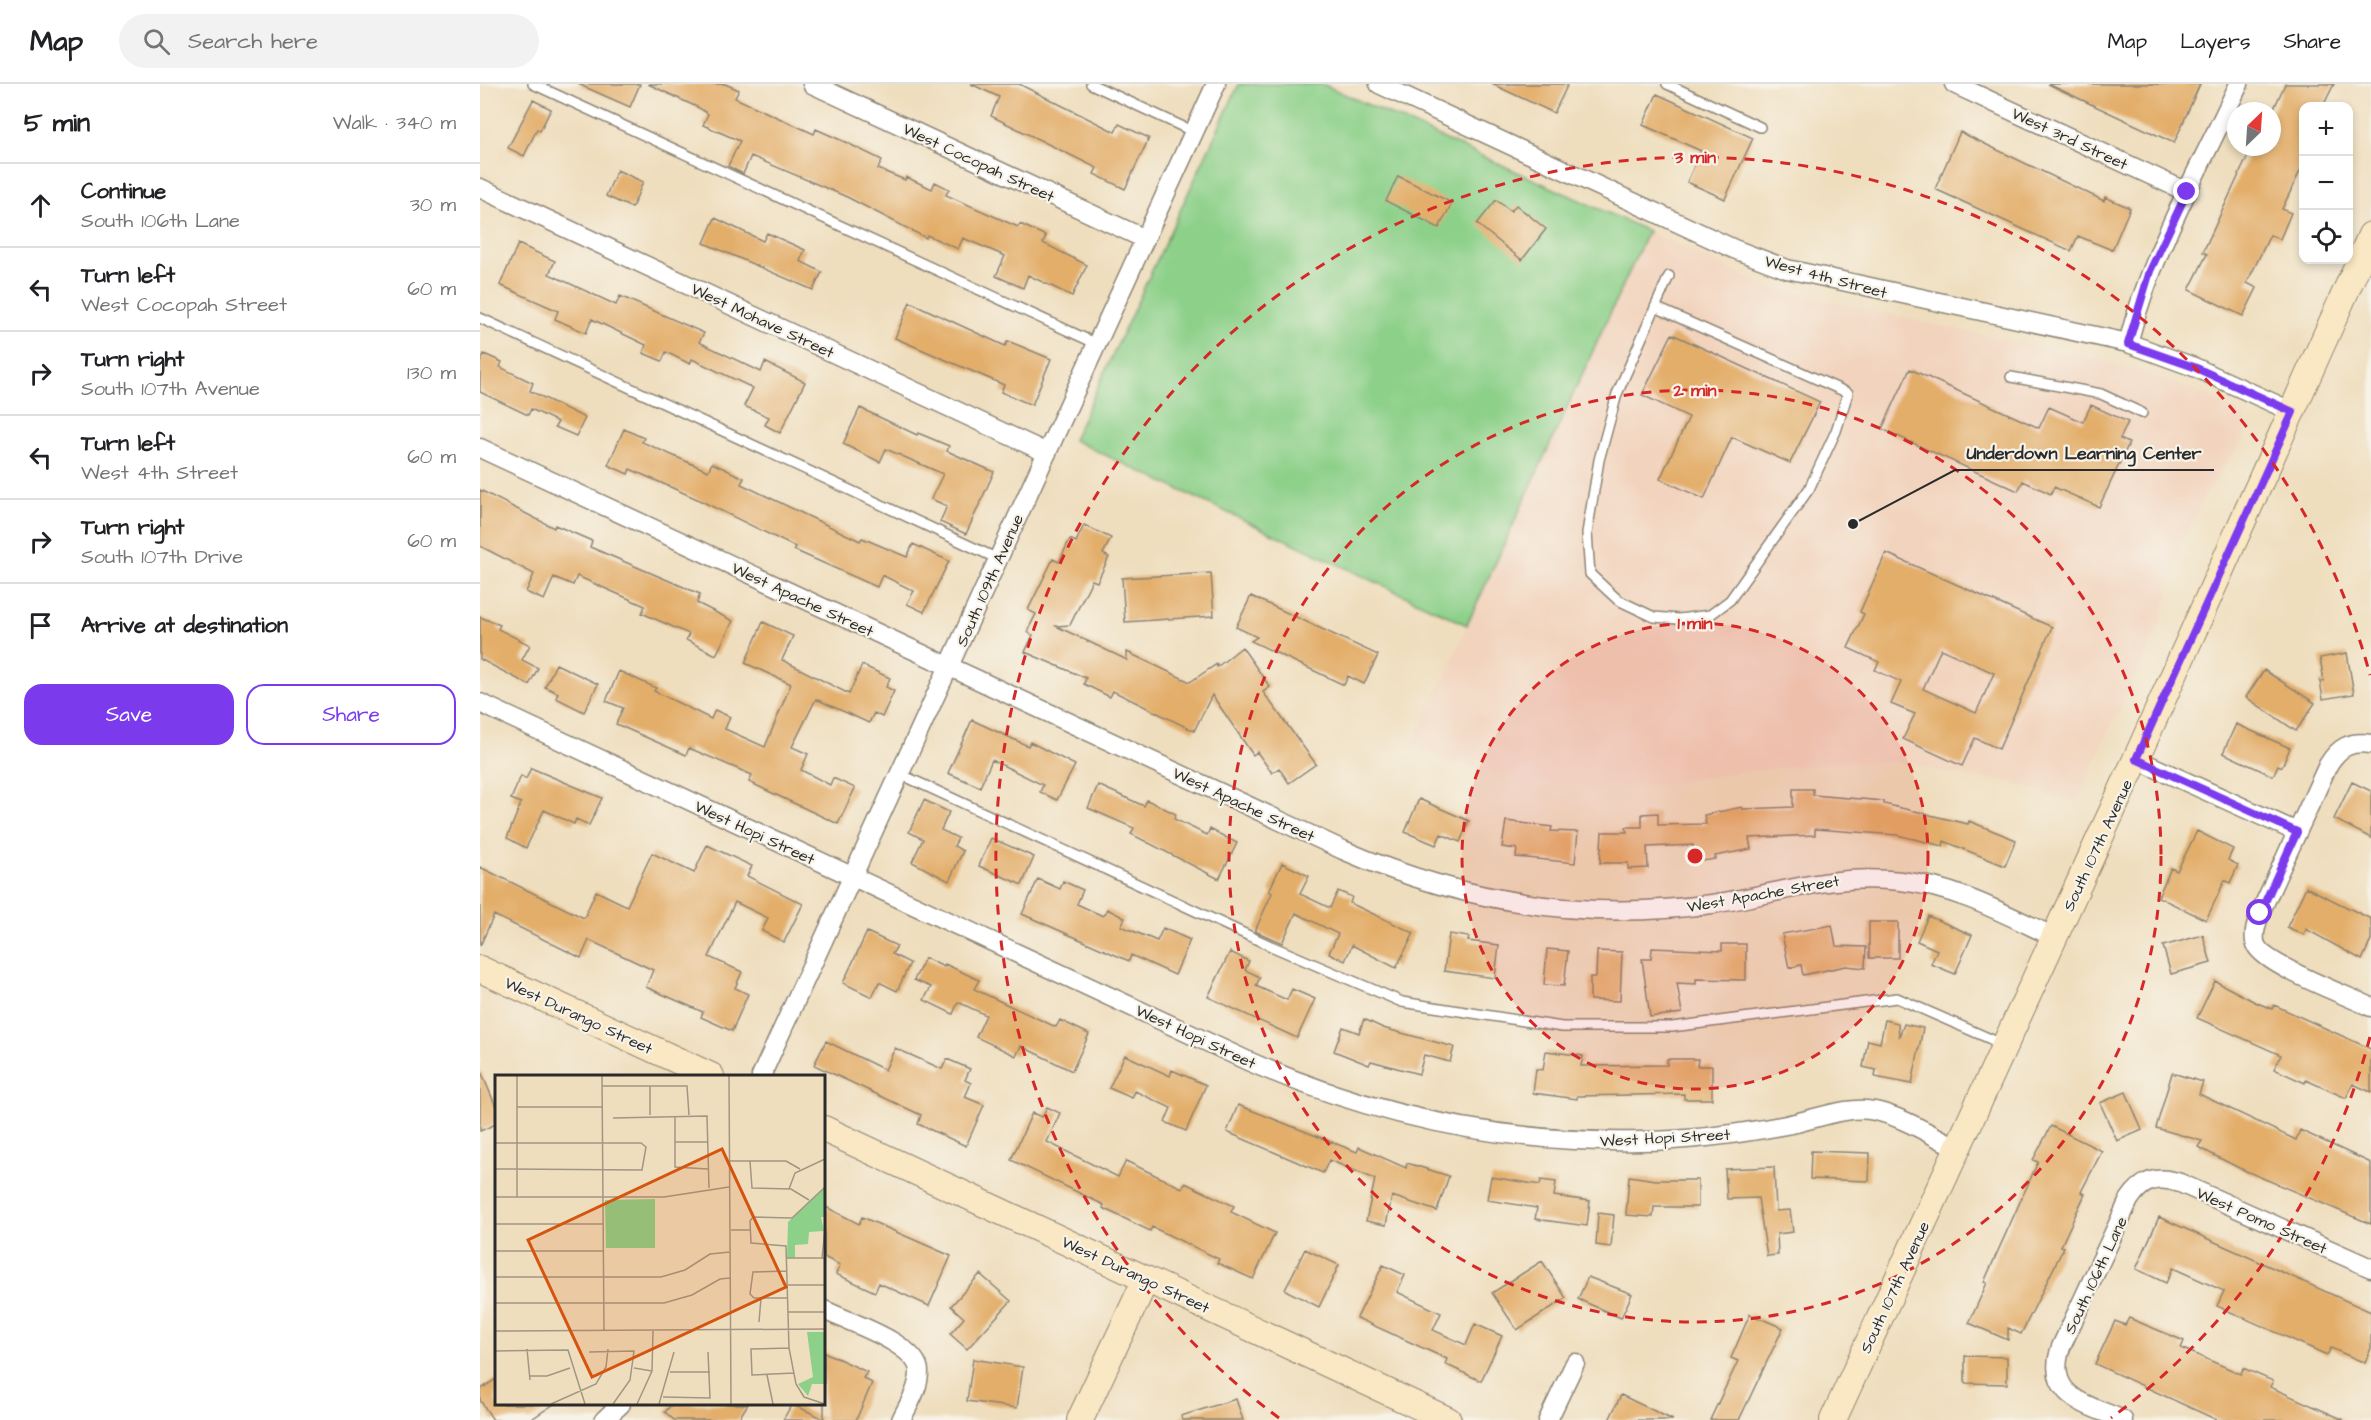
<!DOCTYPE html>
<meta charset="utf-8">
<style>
:root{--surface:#fff;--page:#f2f2f2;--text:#202124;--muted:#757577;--line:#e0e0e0;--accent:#7c3aed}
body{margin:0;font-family:"Architects Daughter",sans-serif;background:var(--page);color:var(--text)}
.controls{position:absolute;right:18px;top:18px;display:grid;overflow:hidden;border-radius:12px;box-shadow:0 3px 9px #0003}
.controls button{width:54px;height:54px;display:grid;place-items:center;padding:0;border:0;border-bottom:2px solid var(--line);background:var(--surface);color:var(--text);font:30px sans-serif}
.compass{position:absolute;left:1747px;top:18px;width:54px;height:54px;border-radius:50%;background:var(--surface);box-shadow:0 3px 9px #0003;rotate:25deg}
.stop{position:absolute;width:18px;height:18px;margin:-14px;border:4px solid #7c3aed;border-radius:50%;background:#fff}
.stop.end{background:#7c3aed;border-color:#fff;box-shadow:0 2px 6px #0008}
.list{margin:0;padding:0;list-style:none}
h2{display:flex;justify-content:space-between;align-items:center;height:78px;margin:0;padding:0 24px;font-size:26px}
h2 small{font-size:20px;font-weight:400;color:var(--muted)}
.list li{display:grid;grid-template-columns:39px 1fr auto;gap:18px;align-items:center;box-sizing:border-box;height:84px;padding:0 24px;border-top:2px solid var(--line)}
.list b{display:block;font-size:22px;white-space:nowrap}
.list p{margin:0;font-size:20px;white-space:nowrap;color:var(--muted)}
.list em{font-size:20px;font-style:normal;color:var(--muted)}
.actions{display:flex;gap:12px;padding:18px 24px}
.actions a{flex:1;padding:14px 0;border:2px solid var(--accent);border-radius:18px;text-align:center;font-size:21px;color:var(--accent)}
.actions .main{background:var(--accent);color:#fff}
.icon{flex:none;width:33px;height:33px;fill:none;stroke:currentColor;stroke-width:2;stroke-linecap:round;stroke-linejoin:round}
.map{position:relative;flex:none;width:1891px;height:1336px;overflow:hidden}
header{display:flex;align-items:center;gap:36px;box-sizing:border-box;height:84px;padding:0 30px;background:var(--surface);border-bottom:2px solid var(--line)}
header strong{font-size:28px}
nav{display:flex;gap:33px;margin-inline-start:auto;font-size:21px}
.search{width:420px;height:54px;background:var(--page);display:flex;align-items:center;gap:15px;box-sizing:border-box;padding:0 21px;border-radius:33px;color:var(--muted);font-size:22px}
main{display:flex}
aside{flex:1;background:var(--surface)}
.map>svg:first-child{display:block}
</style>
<header>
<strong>Map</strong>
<div class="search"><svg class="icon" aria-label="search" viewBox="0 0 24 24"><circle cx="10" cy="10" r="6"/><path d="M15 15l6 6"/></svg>Search here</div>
<nav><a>Map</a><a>Layers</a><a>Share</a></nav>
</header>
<main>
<aside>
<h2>5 min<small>Walk · 340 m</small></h2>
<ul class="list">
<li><svg class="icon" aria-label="ahead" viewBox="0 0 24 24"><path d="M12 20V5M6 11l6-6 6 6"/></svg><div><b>Continue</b><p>South 106th Lane</p></div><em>30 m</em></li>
<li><svg class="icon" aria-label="left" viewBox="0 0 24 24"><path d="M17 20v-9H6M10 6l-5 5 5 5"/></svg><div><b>Turn left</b><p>West Cocopah Street</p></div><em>60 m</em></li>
<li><svg class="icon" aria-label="right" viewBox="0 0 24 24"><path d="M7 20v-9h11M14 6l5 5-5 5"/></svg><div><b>Turn right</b><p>South 107th Avenue</p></div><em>130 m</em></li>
<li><svg class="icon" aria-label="left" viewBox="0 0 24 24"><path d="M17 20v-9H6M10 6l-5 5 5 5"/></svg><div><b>Turn left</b><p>West 4th Street</p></div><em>60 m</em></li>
<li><svg class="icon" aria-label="right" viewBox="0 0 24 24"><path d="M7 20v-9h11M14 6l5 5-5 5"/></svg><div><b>Turn right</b><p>South 107th Drive</p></div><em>60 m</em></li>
<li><svg class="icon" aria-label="arrive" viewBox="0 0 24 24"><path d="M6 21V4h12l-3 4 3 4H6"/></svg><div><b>Arrive at destination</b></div></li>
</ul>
<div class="actions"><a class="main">Save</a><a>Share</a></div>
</aside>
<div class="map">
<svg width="1891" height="1336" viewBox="0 0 1891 1336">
<rect width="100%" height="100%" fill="#f7f3e8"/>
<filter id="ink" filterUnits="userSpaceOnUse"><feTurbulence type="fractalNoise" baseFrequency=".0167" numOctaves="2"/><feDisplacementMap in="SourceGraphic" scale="12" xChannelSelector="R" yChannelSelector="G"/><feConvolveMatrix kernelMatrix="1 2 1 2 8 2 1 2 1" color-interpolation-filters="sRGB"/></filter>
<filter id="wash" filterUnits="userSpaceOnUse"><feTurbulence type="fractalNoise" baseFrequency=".008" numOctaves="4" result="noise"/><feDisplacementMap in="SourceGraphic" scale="24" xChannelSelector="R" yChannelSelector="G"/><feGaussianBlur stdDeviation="1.35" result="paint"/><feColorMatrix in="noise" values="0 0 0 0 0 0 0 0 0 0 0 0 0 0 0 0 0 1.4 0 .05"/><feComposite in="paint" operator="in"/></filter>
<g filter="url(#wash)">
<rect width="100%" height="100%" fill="#efdebe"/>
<path fill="#f2d4be" d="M1168,147L1290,204L1649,283L1724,311L1755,326L1763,334L1766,346L1764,353L1725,411L1698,468L1681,536L1596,718L1531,698L1479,691L1415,678H1359L1258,688L1163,703L1083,700L1001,687L932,662Z"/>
<path fill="#8cd089" stroke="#5c7e5a" stroke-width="1.5" d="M759,0H842L1168,147L987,541L593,356Z"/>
<g id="blocks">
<path fill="#e3ae6a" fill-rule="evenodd" d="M98,0H160L150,23Z
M168,0H245L259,6L255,14L334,50L336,45L365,58L402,76L398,85L425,96L426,93L452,105L455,98L469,105L466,111L538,143L540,140L566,152L563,159L607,181L592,212L548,191L543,204L516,192L525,172L483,154L478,165L447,151L446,154L367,113L271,72L263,90L248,82L260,57L223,41L228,30L219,24Z
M491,0H539L635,48L639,40L669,54L645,105L614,90L617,84L511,32L519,13Z
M1012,0H1088L1074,29Z
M1568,0H1720L1694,59Z
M1805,0H1854L1843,22H1824V79L1802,125L1811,129L1800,155L1790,151L1767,199L1777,204L1763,232L1709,206L1727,170L1723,168L1772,63H1792V29Z
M1177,10L1273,54L1245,115L1207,98L1221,67L1163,41Z
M53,16L71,25L60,47L57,45L44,72L28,64Z
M1480,48L1624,117L1625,113L1650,124L1632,166L1598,152L1591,167L1455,105Z
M137,86L163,98L152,124L126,112Z
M918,92L972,119L959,144L906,117Z
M1016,116L1031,127L1036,121L1066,145L1042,176L997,140Z
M235,134L283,157L287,149L325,166L320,177L342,188L333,206L224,159Z
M38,160L75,177L69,190L136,221L140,212L224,249L219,258L281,288L285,278L325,298L300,349L285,341L289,333L264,322L273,304L212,275L210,280L186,268L182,277L163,269L166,261L112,235L106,249L75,235L78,227L20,201Z
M430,218L525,262L528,257L571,275L552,321L521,308L524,301L415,254Z
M1192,250L1340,318L1310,379L1252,353L1224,415L1180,395L1209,333L1162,311Z
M4,270L22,278L20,283L53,299L50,307L105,334L96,352L75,343L78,338L51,325L48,331L0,308V279Z
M1430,285L1559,344L1569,323L1603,338L1611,321L1648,338L1640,355L1649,359L1619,423L1574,403L1571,410L1543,397L1538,407L1402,345Z
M380,324L437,351L438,349L469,362L467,367L514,388L486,450L460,438L467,422L451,415L463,390L406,365L400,378L363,360Z
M144,345L164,354L162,358L228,387L232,379L264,394L261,400L380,457L382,454L427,473L433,460L469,477L444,528L427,520L434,507L402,491L397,503L314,466L315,463L215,414L150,385L148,390L128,381Z
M0,406L74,444L75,441L112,457L110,463L220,510L217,519L253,537L236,571L206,556L209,550L162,529L165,522L97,492L93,501L74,493L64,516L46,508L54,490L0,462Z
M604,441L631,454L623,470L629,473L617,498L612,496L590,541L576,542L647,576V568L710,598L737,580V583L762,563L790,603L783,608L836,680L809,699L799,684L792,689L777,668L773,671L732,611L714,647L633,607L630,613L604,600L606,594L545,568L553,551L547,548L556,530L548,526L573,475L579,478L590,455L596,458Z
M1406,469L1572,543L1519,665L1495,654L1482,682L1423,655L1435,630L1411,620L1421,598L1395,586L1399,578L1368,564L1384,530L1380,528ZM1461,565L1514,589L1496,629L1443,605Z
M731,489L734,532L645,538L642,494Z
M771,512L898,571L884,600L868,592L864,601L771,557L777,553L756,543Z
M0,533L20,541L18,545L50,561L42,576L58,584L49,601L0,575Z
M283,538L313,552L302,576L369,610L382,581L410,594L406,603L414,607L402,633L394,629L389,639L336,615L312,663L328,670L321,686L350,701L353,694L375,704L358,740L269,698L272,691L209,664L206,671L136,640L143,624L126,617L139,587L176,604L174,607L231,635L235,626L250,633L245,645L285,663L311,600L265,579Z
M1867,569L1874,610L1843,615L1840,597H1844L1840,574Z
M76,580L118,600L104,628L76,614L78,609L65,603Z
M1784,586L1835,619L1816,647L1766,613Z
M492,636L548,662L550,658L595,681L577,716L560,708L563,701L512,676L500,703L468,689Z
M1756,640L1810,664L1802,683L1798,681L1793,692L1743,669Z
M51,684L122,714L109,741L96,735L94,740L64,726L46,764L27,754L41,719L31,715L41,692L46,695Z
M1872,698L1891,707V754L1854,735Z
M618,701L664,722L667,716L696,730L694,735L727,751L730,745L757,759L739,795L651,750L654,744L608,724Z
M1313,705H1333V711L1404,717V720L1488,740L1489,737L1536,756L1525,782L1464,757L1463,762L1417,751L1335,745V751L1269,754L1271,765L1235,772L1236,775L1216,778L1213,761L1167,763L1168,784L1148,785V779H1120L1122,748H1147L1146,743H1162V730L1178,729V741L1226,740L1224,731L1262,723L1263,725L1313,723Z
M939,715L989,737L980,758L961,750L956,761L925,748Z
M444,716L469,728L461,746L478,754L474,762L483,767L469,797L432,778L443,755L429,748Z
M1026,737L1072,743L1071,747L1098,748L1095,779L1036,773L1037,765L1022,763Z
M1717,747L1753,765L1748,776L1758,781L1750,799L1745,796L1726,836L1678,813L1691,784L1697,787Z
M511,754L554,773L542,801L499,782Z
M227,761L272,782L267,792L323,820L304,858L282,847L288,834L255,818L229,873L262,888L255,904L268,910L252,947L221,933L223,928L166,903L173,886L109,856L101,874L14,831L0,862V783L104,834L116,807L147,822L172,769L214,789Z
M802,779L829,792L820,810L850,824L858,807L872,813L870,819L934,849L916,884L872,861L865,877L849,869L858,850L816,829L802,859L775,847L792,809L789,807Z
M558,795L580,805L583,797L603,806L597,820L623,832L627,825L645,834L641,842L677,857L683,844L710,856L695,891L651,871L649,877L542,830Z
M1826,803L1891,835V856L1882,876L1826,845L1824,851L1807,843Z
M1448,832L1492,851L1475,890L1451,880L1457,866L1437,857Z
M1389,838H1418V874H1389Z
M1352,841L1356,862L1386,863L1385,884L1366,882L1323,891L1321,881L1309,884L1302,850Z
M387,848L417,862L412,870L430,879L417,907L399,898L392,913L363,899Z
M969,850L989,853L988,857L1019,861L1015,894L964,887Z
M1723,851L1731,879L1691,890L1683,862Z
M1242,860H1266V896L1216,895V900L1197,899L1202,929L1170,933L1162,875H1171L1172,864L1242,867Z
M1067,865L1088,867L1084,902L1064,901Z
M1117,867L1142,868L1140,917L1110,916V893H1116Z
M750,868L769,877L765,886L780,893L776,902L807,916L812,905L835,915L817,954L728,913Z
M445,874L464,883L465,880L499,896L494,905L528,921L576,943L580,936L609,950L592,987L541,962L536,972L496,953L506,931L478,918L473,930L444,916L451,903L434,896Z
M1735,897L1775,918L1792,925L1794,921L1891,965V1008L1873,1000L1866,1014L1826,996L1825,999L1794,985L1801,971L1717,934Z
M884,935L903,944L974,963L970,978L944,971L939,990L891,977L889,981L854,967L863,943L879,949Z
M1405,936L1418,939L1419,953L1424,940L1443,944L1432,1000L1395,993L1396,986L1383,983L1388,956L1400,959Z
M346,957L405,986L415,964L462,985L467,975L490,985L485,996L491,999L485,1013L504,1021L486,1062L438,1040L441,1031L334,981Z
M1066,967L1103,972L1101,982L1187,981V975H1218L1217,982H1232V1015H1204V1010L1097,1012V1015L1053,1009L1056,985L1063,986Z
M645,971L690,992L692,986L726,1001L706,1047L685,1038L691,1024L655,1007L652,1014L629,1004Z
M0,985L16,1023V1040L0,1047Z
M1692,989L1723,998L1719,1010L1816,1056L1820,1046L1891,1079V1140L1759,1084L1718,1063L1722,1057L1676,1044Z
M1646,1008L1662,1046L1637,1057L1620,1019Z
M758,1021L877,1068L879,1063L926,1084L927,1079L969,1092L957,1127L912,1112L906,1141L886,1137L895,1095L849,1076L843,1089L747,1048Z
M567,1023L580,1029L567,1058L638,1093L646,1077L702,1104L705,1099L754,1122L751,1128L795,1149L773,1195L737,1179L739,1175L672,1143L670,1147L623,1124L624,1121L531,1076L552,1029L562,1033Z
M1571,1042L1622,1067L1601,1108L1605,1110L1581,1162L1584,1163L1556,1220L1541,1250L1528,1244V1256L1489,1239L1507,1199L1504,1198L1558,1078L1553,1076Z
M1331,1067L1390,1069L1389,1097L1330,1095Z
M1294,1083L1296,1127L1310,1126L1313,1148L1297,1150L1298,1171L1287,1172L1278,1114L1247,1115L1245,1085Z
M1149,1092L1176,1096H1218V1123H1174L1173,1133L1146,1131Z
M1011,1093L1060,1101L1061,1096L1076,1098L1074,1112L1110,1117L1107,1142L1055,1135L1057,1124L1007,1116Z
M344,1122L379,1140L382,1133L471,1172L449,1222L399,1199L395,1208L356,1190L360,1181L344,1173Z
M1118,1129L1134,1131L1131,1163L1116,1161Z
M1679,1133L1891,1228V1264L1885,1279L1851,1264L1847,1271L1737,1222L1744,1207L1693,1184L1686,1199L1656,1185Z
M825,1165L859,1181L839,1223L805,1206Z
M1062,1177L1086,1214L1037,1246L1012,1209Z
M903,1181L925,1191L917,1208L961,1229L953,1246L986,1261L995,1240L1022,1252L1001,1297L965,1280L967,1275L877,1234Z
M500,1190L531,1217L487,1265L470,1250L484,1234L471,1222Z
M1108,1193L1152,1210L1141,1234L1098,1215Z
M1270,1230L1303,1244L1259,1336H1230L1258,1277L1251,1274Z
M1649,1234L1704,1257L1701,1264L1761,1290L1763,1284L1793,1297L1790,1303L1864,1336H1737L1615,1280L1635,1237L1645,1241Z
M344,1268L387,1288L383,1294L392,1299L376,1336H303L312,1320L344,1335Z
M1485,1272L1527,1273V1300L1485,1299Z
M493,1275L543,1283L537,1324L487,1317Z
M16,1295V1320H74L50,1336H13L0,1316V1306Z
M1141,1311L1193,1336H1129Z
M756,1315L763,1336H702L701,1332Z
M192,1320H268L258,1336H194L185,1328Z"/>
</g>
</g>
<g filter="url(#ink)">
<use href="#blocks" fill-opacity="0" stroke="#8d8474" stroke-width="1.5"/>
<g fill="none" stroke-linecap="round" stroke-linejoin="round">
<g stroke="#8d8474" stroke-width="12">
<path id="lane" d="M53,0L617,260
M611,0L714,48
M1187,0L1280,43
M1175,223L1368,309L1356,347L1329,405L1250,516L1230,531L1199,535L1174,533L1138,516L1110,490L1107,449L1119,376L1137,310L1189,192
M0,234L518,475
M1531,293L1621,310L1662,329
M420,690L791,862L922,918L1082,943H1192L1417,914L1522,960"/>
</g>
<g stroke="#8d8474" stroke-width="21">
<path id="street" d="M332,0L665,155
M899,0L1254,165L1307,185L1648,259L1714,283L1813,328
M1474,0L1707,108
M0,104L567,369
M1648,259C1672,167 1719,86 1759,0
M0,364L863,766C980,817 1105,838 1232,820C1301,810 1348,789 1421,797C1476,803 1525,830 1574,853
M0,619L768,977C893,1032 1025,1060 1161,1057C1210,1057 1258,1050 1306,1041C1334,1036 1367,1021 1395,1027C1424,1033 1452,1052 1478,1064
M1891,660C1870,657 1859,663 1848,681L1780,829C1777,839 1772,851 1776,861C1784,881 1868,912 1891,923
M1656,675L1817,748
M281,992L736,0
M344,1226C366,1237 439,1260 439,1288C439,1305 428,1321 421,1336
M124,1336L141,1320
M1068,1336L1095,1279
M1643,1336C1607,1320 1564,1313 1581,1263L1649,1116C1662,1096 1677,1091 1700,1099L1891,1184"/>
</g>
<g stroke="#8d8474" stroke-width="28">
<path id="secondary" d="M0,885L231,992
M344,1045L968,1336
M600,1336L666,1195
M1353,1336L1656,675L1891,151"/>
</g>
<use href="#lane" stroke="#fff" stroke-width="9"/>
<use href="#street" stroke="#fff" stroke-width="18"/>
<use href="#secondary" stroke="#fae7c3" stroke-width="26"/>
</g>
</g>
<g fill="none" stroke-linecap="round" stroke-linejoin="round" filter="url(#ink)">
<path stroke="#7c3aed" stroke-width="8" d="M1707,108L1670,187L1648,260L1714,283L1813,328L1656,675L1817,748L1780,829"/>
</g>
<circle cx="1215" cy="772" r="233" fill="#d62828" fill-opacity=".12"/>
<g fill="none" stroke="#d62828" stroke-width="3" stroke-dasharray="10 8">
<circle cx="1215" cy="772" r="233"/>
<circle cx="1215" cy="772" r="466"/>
<path d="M1890 953A699 699 0 0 1 1631 1334M799 1334A699 699 0 1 1 1890 591"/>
</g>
<g text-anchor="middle" stroke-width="4.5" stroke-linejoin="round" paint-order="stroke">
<g font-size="16" fill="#2b2b2b" stroke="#f7f3e8">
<text transform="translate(1590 54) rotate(25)" y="6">West 3rd Street</text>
<text transform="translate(499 78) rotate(25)" y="6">West Cocopah Street</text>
<text transform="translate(1346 192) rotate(15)" y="6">West 4th Street</text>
<text transform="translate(283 236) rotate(25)" y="6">West Mohave Street</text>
<text transform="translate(509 496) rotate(-66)" y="6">South 109th Avenue</text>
<text transform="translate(323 515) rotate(25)" y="6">West Apache Street</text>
<text transform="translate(764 720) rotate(25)" y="6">West Apache Street</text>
<text transform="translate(275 748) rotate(25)" y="6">West Hopi Street</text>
<text transform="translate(1617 761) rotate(-65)" y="6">South 107th Avenue</text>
<text transform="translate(1283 809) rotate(-10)" y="6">West Apache Street</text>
<text transform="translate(99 931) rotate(25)" y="6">West Durango Street</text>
<text transform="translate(716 952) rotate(25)" y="6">West Hopi Street</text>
<text transform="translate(1185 1053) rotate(-3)" y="6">West Hopi Street</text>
<text transform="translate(1782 1136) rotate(24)" y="6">West Pomo Street</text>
<text transform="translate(656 1190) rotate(25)" y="6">West Durango Street</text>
<text transform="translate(1615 1191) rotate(-65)" y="6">South 106th Lane</text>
<text transform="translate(1414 1203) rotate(-65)" y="6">South 107th Avenue</text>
</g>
</g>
<g transform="translate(15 991)">
<rect width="330" height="330" fill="#efdebe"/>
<path d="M330,112V142H326L329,156L314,157L313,169L300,170V183H292L293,147ZM160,124V173H111L110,125ZM312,257H330V309H317L313,321L303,309L318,302Z" fill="#8cd089"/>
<path fill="none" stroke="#a19683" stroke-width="1.5" d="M22,1V122M107,1L109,256M234,1L236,329M107,11H192L194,40M22,32H107M155,40V11M180,41V92L213,94M118,43L212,41L214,113M180,67H213M0,68H146L151,72L147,95L0,94M235,86H291L305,94M255,86L257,113L296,114L314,125M330,112L297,143L258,142L255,146L256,168L291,171L294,273L301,309L309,322L330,329M294,114L300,98L330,84M0,122H169L234,112M0,149H108M236,155H255M0,176H108M292,183H330M327,183L330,155M292,196L258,197L255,219L259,223H293M0,202H166L190,195L215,179L235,177M293,210H330M0,228H169L197,220L225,204L235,203M293,237H330M264,247L266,223M0,256L330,254M294,273L256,274L257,300L299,298M32,274L35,305M0,276L73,275L90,329M94,277L139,276L135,305L118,329M139,293L157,296M175,297H215M272,300L278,329M34,301H52L75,293M168,322L215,323L213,277M56,329L101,309L111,292L113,274M142,329L157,296L158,256M164,329L179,277"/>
<path fill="#d5540f" fill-opacity="0.15" stroke="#d5540f" stroke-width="3" d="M227,74L291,212L97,302L33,165Z"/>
<rect width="330" height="330" fill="none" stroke="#2b2b2b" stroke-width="3"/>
</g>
<circle cx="1215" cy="772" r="9" fill="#d62828" stroke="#f7f3e8" stroke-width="3"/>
<g font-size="18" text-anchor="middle" font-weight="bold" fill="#d62828" stroke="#f7f3e8" stroke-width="4.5" stroke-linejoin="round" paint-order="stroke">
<text x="1215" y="79">3 min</text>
<text x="1215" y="312">2 min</text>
<text x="1215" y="545">1 min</text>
</g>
<path fill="none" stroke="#2b2b2b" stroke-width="2" d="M1373 440L1475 386H1734"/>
<circle fill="#2b2b2b" stroke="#f7f3e8" stroke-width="2" cx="1373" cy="440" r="6"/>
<g font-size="18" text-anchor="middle" font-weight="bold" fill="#2b2b2b" stroke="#f7f3e8" stroke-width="4.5" stroke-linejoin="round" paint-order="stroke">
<text x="1604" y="375">Underdown Learning Center</text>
</g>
</svg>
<div class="controls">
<button>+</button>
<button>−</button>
<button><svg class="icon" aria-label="locate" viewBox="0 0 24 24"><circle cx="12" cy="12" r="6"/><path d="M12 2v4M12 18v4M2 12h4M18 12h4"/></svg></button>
</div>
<svg class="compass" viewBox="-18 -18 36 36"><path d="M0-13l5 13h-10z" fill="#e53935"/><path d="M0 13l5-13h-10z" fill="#757577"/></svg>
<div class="stop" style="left:1780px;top:829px"></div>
<div class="stop end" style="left:1707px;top:108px"></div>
</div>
</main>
